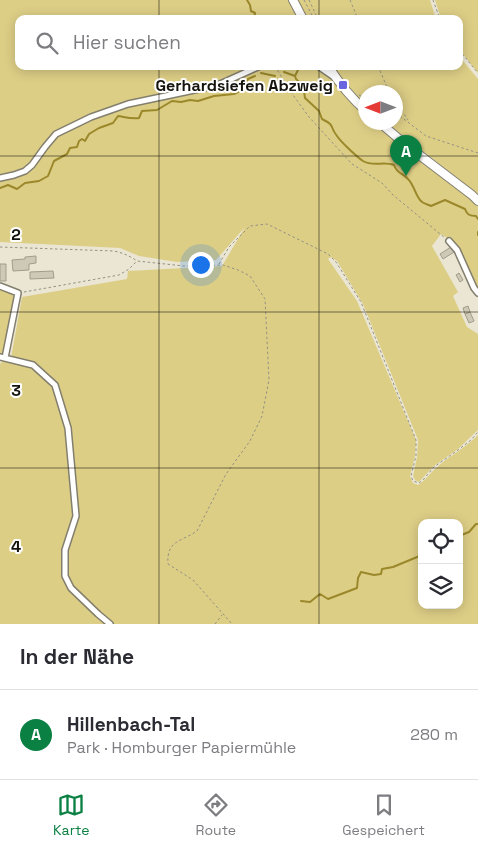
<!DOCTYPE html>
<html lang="de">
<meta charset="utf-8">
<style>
:root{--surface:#fff;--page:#f2f2f3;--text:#2b2b33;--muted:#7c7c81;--line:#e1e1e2;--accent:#0b8043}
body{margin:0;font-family:"Space Grotesk",sans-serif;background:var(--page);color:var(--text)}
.controls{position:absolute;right:15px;bottom:15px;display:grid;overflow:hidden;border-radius:10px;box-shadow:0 2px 12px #0003}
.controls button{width:45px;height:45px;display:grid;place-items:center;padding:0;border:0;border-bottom:1px solid var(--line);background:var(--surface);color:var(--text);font:25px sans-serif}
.compass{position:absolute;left:358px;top:85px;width:45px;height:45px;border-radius:50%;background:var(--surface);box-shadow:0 2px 12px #0003;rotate:270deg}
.you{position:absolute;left:200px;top:264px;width:18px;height:18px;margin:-12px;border:4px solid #fff;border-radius:50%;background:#1a73e8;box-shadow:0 0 0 8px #1a73e833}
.badge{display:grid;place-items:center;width:32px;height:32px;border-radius:50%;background:var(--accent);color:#fff;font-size:16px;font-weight:700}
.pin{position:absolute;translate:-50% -41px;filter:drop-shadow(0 1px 2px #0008)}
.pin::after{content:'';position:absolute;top:26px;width:18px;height:15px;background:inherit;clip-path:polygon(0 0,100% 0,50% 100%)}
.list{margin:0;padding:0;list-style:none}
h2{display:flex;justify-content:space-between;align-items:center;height:65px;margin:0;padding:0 20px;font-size:21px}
h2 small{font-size:16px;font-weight:400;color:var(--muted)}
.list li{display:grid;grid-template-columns:32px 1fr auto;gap:15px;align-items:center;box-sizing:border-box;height:90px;padding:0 20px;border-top:1px solid var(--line)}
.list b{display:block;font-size:19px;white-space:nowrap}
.list p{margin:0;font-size:16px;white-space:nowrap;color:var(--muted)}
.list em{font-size:16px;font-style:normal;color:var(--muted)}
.icon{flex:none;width:28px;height:28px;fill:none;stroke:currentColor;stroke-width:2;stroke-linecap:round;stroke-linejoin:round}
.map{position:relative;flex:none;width:478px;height:624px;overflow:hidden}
.search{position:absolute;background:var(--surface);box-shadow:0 2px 12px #0003;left:15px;right:15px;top:15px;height:55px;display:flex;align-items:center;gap:12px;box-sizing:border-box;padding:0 18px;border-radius:10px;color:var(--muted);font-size:19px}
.sheet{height:155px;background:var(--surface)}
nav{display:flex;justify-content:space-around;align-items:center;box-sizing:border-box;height:70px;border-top:1px solid var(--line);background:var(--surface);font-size:14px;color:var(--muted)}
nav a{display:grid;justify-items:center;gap:2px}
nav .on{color:var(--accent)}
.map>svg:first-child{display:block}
</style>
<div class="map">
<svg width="478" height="624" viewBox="0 0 478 624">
<rect width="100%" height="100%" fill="#eae6d3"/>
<path fill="#ddce86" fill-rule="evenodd" d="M0,0H430L436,19H19V66H459V56L478,79V194L387,123L396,122V92H366L365,105L348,85L343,90L365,113L366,122L376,123L478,203V292L450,240L441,234L432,246L458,292L453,296L467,327L478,334V430L458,449L434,466L419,482L415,480L413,476L417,457L418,440L363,304L337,261L331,257L328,259L357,301L416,440L415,456L410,476L413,483L418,485C426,480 429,474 436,468C449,456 465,448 478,435V624H0V364L5,358H11L22,297L127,279L128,271L222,266L245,227L216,260L177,262L139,256L120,248L0,242ZM422,523H459V605H422Z
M435,0H478V73L459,49V19H441Z
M0,289L17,294L4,355H0Z"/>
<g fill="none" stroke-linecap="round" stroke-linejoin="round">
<path stroke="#9b882a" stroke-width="2" d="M247,0L250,5L251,11L255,13L254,19
M300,66L295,76L296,79C303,84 304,90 305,98L319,111L322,119C336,126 329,126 337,136C341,142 357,157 363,161C373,167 384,161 394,165C397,174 403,173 408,179C414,185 415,194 420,200C423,204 427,204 431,206L445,200L465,209C467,215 470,216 476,216L478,219
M284,72L295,76
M261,73L275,76
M0,188L8,185L17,189L25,183L39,181L48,176L54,161L67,154L70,148L77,147L79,141L82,139L85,141L89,134L99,128L113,123L118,116C125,117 131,119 139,118L142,111L157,110L172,101L181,102L190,100L198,101L214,96L234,94L242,90L248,79L255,76
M478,232V235
M459,536L469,532L476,524H478
M301,601L310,602L320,594L328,599L357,588L358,578L361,572L374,575L381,574L382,569L393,567L422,555"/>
</g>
<path fill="#cdc9b6" stroke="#a09d8b" d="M451,247L454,252L443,259L440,254Z
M36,256V263L29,264V270L13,271L12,260L25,259V257Z
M0,264H6V281H0Z
M53,271L54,278L30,279V272Z
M459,273L463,280L460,282L456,275Z
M468,306L470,312L465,314L463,308Z
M470,312L474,321L469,323L465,314Z"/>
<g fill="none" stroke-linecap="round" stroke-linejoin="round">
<g stroke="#837f6e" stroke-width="8">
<path id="street" d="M318,66L334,77
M0,178L14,175L25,171L32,165L45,147L56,134L91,117L128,104L218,85L260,66
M449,241L457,250L474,288L478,293
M0,286L18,293L5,358
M0,357L33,365L55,385L68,428L76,516L65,550V576L71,588L98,614L110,624"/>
</g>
<g stroke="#837f6e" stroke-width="10">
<path id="secondary" d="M293,0L303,19
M328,66C339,83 351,98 366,111
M379,122L405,144L472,195L478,201"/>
</g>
<path stroke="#949183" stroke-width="1" stroke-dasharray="2.5 2.5" stroke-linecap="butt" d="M304,0L314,19
M309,0L318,19
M350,0L358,19
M433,0L440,19
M459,50L478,73
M275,66L288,88L309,117L352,164L382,183L393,195L445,238
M349,66V67
M378,66L389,92
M359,95L366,99
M396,102L408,120
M396,113L426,136L478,153
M0,247L114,251C123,253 130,256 137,261L184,266L223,265L238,270L250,276L265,299L269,380L262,416L250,441L226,474L197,531C183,541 166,540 168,564L193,580L232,624
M219,264L229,247L250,226L267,224L328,254L336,262L361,302L416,440V456L411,476L413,481L419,483L423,480L434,467L458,450L471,440L478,432
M24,292L119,275L129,269L136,262
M215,624L222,615"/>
<use href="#street" stroke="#fff" stroke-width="5"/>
<use href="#secondary" stroke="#fff" stroke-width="8"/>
</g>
<path fill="none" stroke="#15130d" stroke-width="1" stroke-opacity="0.55" d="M159,0V19M319,0V19M159,66V624M319,66V624M0,156H478M0,312H478M0,468H478"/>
<rect fill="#6965df" stroke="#fff" stroke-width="2" x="338" y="80" width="10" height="10" rx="2.5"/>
<g text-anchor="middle" stroke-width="4" stroke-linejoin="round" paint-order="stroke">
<g font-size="16" font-weight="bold" fill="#15130d" stroke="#fff" text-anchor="end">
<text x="333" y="91">Gerhardsiefen Abzweig</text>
</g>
</g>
<g font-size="16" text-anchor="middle" font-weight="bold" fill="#15130d" stroke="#fff" stroke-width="4" stroke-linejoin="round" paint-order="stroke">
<text x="16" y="240">2</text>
<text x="16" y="396">3</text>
<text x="16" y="552">4</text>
</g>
</svg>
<div class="controls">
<button><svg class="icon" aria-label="locate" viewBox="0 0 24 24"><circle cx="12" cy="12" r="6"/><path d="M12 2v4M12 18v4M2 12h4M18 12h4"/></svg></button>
<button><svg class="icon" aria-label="layers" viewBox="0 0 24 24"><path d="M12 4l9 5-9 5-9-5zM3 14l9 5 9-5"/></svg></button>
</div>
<svg class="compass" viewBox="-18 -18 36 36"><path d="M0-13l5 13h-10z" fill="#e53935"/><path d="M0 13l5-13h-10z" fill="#7c7c81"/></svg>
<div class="you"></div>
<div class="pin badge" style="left:406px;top:176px">A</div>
<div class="search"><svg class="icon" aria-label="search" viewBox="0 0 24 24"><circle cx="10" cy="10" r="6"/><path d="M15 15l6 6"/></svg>Hier suchen</div>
</div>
<section class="sheet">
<h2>In der Nähe<small></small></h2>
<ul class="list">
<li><span class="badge">A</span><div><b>Hillenbach-Tal</b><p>Park · Homburger Papiermühle</p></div><em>280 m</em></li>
</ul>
</section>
<nav>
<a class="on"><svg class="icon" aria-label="map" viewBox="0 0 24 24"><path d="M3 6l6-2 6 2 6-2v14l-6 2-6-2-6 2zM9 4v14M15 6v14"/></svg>Karte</a>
<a><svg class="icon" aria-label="directions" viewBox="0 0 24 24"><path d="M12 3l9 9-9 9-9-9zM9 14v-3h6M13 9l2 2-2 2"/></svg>Route</a>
<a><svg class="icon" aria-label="saved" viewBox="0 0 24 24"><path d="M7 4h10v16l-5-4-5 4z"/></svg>Gespeichert</a>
</nav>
